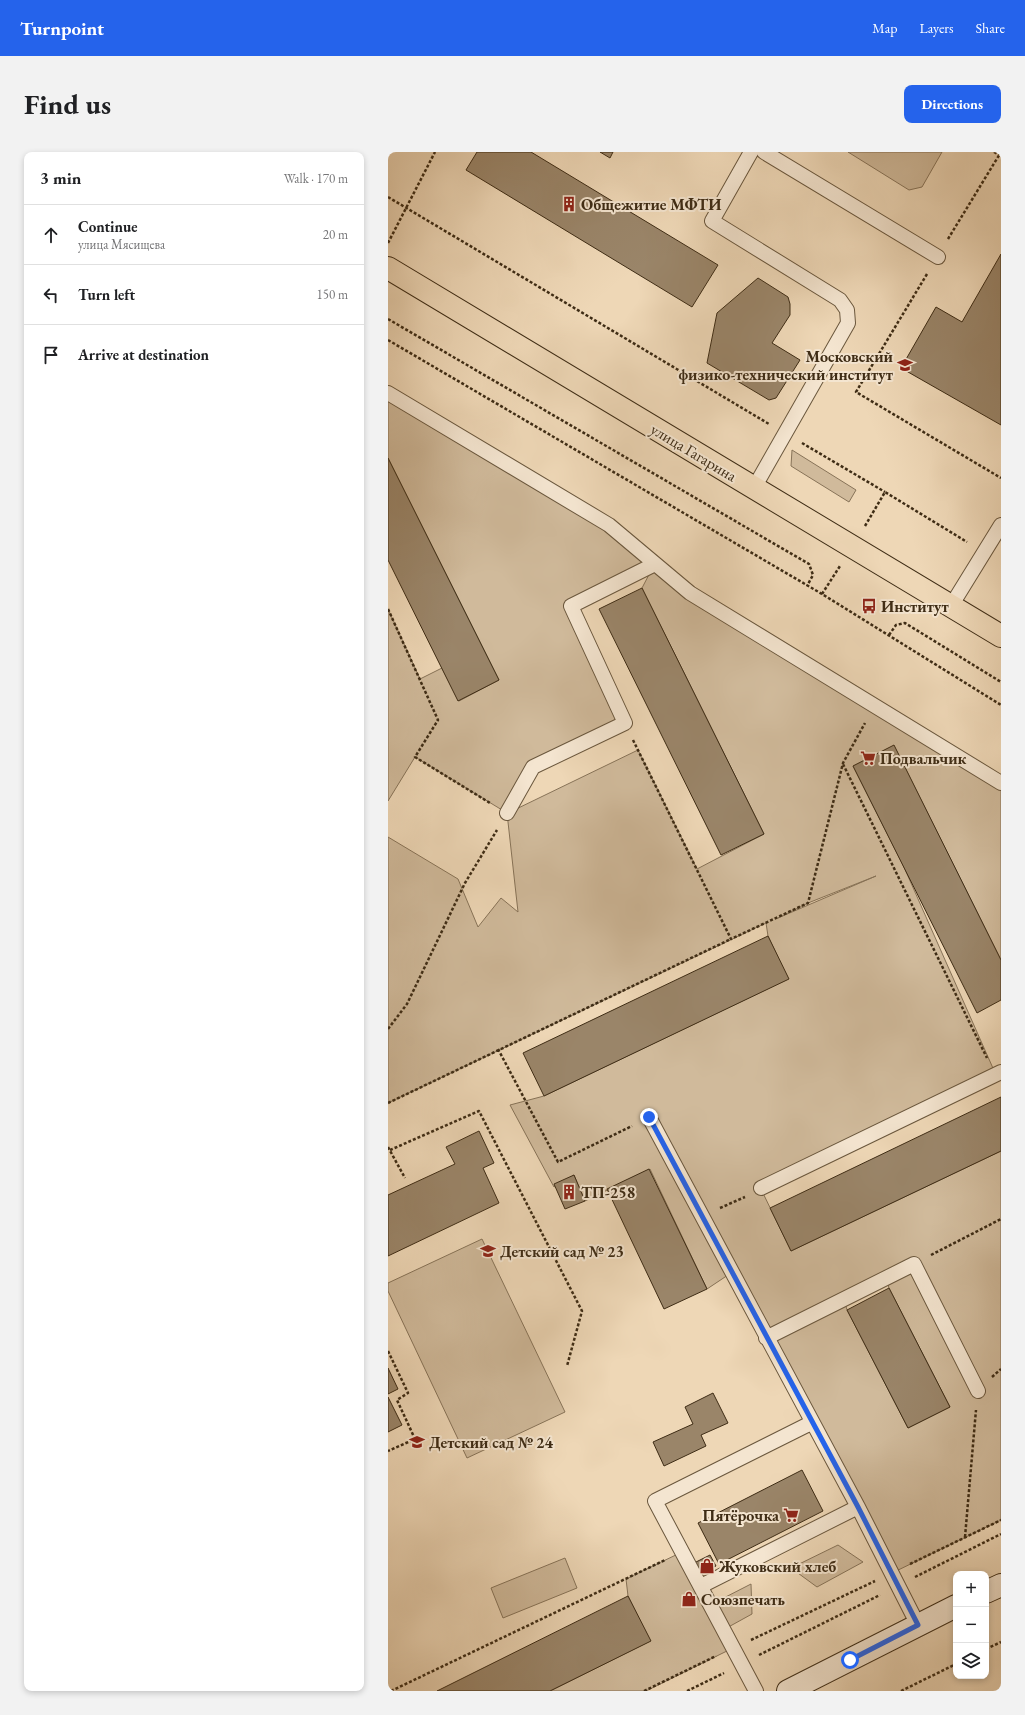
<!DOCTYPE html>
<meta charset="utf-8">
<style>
:root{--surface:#fff;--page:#f2f2f2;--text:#202124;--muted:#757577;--line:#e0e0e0;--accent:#2563eb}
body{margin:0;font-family:"EB Garamond",serif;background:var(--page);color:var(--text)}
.controls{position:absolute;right:12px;bottom:12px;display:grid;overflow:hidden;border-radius:8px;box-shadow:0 2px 6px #0003}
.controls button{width:36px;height:36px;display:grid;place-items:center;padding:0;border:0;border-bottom:1px solid var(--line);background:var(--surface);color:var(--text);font:20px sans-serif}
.stop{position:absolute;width:12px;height:12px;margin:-9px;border:3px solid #2563eb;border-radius:50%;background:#fff}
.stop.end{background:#2563eb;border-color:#fff;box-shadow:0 1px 4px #0008}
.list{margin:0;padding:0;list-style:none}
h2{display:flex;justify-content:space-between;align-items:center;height:52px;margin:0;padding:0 16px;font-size:17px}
h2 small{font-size:13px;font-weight:400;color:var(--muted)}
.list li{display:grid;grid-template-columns:26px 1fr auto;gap:12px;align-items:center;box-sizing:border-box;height:60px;padding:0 16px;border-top:1px solid var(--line)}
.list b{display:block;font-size:15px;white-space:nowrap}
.list p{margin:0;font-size:13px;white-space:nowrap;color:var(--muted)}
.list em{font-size:13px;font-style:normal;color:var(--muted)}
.icon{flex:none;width:22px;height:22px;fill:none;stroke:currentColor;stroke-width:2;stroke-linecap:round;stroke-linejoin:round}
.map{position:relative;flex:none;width:613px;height:1539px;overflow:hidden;border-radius:8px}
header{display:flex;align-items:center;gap:24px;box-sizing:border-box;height:56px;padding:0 20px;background:var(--accent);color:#fff}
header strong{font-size:19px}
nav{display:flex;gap:22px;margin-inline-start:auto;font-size:14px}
.intro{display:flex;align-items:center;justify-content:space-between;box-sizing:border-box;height:96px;padding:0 24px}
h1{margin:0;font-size:28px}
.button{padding:10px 18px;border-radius:8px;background:var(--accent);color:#fff;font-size:14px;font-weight:700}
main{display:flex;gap:24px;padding:0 24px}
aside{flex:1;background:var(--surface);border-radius:8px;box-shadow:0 2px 6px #0003}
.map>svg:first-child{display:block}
</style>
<header>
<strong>Turnpoint</strong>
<nav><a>Map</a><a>Layers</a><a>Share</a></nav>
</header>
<div class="intro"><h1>Find us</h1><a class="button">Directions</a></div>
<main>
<aside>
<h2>3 min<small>Walk · 170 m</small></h2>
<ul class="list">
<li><svg class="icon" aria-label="ahead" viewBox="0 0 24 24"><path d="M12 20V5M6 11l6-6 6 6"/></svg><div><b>Continue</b><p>улица Мясищева</p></div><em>20 m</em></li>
<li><svg class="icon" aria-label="left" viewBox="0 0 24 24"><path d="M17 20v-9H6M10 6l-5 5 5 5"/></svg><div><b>Turn left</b></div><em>150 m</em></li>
<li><svg class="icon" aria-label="arrive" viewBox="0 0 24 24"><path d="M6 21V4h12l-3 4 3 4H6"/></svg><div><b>Arrive at destination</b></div></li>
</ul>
</aside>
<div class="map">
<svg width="613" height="1539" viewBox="0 0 613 1539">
<rect width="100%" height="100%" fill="#eed7b6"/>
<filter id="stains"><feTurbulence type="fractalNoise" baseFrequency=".005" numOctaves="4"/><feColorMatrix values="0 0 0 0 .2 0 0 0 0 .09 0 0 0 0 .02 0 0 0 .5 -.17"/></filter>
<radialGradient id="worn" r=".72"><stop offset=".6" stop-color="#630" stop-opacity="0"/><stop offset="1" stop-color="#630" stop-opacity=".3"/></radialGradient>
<path fill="#d0ba9b" stroke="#877358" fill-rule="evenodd" d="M460,0H554L534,35L521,38Z
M0,241L221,373L267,412L613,631V808L506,594L465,614L515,713L608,923L373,1037L403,1099L613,999V1368L502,1422L343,1121L319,1137L262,1017L197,1049L186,1023L166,1035L122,953L156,944L400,827L380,784L378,771L0,951V685L70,727L90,775L113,746L130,760L119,661L27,605L0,649V457L32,527L54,516L71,549L111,528L0,306ZM266,413L254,436L376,682L309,717L250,598L120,661L145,615L237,571L183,454ZM488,724L390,766L420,751ZM498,1126L501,1136L562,1255L520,1276L459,1158L456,1147Z
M404,298L468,338L461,350L403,314Z
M94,1087L177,1260L79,1306L0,1139V1131Z
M450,1393L475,1410L429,1435L403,1416Z
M294,1400L322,1453L363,1432L364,1462L335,1478L345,1496L258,1539H162L262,1489L240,1444L238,1427Z
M177,1406L189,1436L115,1466L103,1436Z"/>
<path fill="#9a8569" stroke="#3e2c15" d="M89,0H143L330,113L304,155L78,18Z
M212,0H225L222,6Z
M613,102V273L513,216L548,155L574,170Z
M370,126L400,145L402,152V163L384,191L412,208L388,246L381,248L319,211L329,161Z
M0,306L111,528L70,549L0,408Z
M254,436L376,682L333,703L211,457Z
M506,593L613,808V848L589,861L465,614Z
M380,784L401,827L156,944L135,901Z
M613,945V999L403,1099L382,1056Z
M91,979L106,1011L95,1016L111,1051L0,1104V1043L67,1012L58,995Z
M261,1017L319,1137L276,1157L219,1037Z
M186,1023L197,1049L177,1057L166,1032Z
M501,1136L562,1255L520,1276L459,1158Z
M0,1216L10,1237L0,1242Z
M325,1241L340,1271L313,1283L318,1294L276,1314L265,1290L305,1272L297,1255Z
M0,1245L14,1273L0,1280Z
M414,1318L435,1359L331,1412L310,1371Z
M322,1403L328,1414L311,1422L306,1411Z
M240,1444L263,1489L162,1539H49Z"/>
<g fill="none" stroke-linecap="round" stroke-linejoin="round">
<g stroke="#6a573d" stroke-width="16">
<path id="service" d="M363,0L324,69L452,148L459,158L460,171L366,336
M376,0L550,105
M0,241L221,373L302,441L613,631
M563,454L613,373
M119,661L145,615L237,571L183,454L267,412
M261,965L470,1355L530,1473
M373,1036L613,920
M378,1186L526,1112L590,1239
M313,1434L470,1355
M368,1539L267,1349L423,1271"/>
</g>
<g stroke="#3e2c15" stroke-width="24">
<path id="secondary" d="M598,1440L613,1433
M400,1539L568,1454"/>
</g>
<g stroke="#3e2c15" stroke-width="24">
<path id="primary" d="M0,116L613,484"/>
</g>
<path stroke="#3e2c15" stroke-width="2.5" stroke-dasharray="3 2" stroke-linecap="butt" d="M606,0L611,3
M0,45L381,272
M560,87L613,0
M0,91L47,0
M539,122L468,240L613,326
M0,167L421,412L425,423L419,434
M0,188L434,442L613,553
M414,291L497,340
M477,374L497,340L579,390
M434,442L452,414
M0,457L50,568L27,605L102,651
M501,483L508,473L517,471L613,530
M245,588L343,787L420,751L455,611L477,571
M455,612L599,906
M0,877L19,852L77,731L109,678
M110,897L170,1010L244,974
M0,951L343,787
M0,995L17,1026
M2,998L91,959L194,1159L179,1214
M332,1056L357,1045
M543,1103L613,1067
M0,1199L20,1241L9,1248L27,1287L0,1299
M604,1225L613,1217
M577,1385L588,1258
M522,1412L613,1368
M527,1425L613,1382
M363,1488L487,1429
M598,1497L613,1490
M371,1503L492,1443
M3,1539L277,1408
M256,1539L328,1504
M299,1539L336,1521
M513,1539L568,1512"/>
<use href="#service" stroke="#f4e5d0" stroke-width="14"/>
<use href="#secondary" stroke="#f4e5d0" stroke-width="22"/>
<use href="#primary" stroke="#eed7b6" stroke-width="22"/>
</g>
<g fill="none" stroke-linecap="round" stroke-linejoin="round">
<path stroke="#2563eb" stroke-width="5" d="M261,965L470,1355L530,1473L462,1508"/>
</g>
<defs>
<g id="building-bare" transform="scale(1.2)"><path d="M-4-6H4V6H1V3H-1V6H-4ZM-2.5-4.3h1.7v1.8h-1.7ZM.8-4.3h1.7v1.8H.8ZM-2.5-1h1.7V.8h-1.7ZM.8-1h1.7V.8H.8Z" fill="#8f2418" stroke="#f4e5d0" stroke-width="2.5" paint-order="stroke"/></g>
<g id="university-bare" transform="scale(1.2)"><path d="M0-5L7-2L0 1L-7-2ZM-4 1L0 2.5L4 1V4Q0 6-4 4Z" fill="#8f2418" stroke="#f4e5d0" stroke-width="2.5" paint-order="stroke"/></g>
<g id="bus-bare" transform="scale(1.2)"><path d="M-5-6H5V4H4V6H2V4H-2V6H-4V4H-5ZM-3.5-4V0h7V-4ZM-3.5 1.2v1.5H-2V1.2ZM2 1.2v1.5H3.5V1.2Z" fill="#8f2418" stroke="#f4e5d0" stroke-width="2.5" paint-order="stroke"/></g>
<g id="supermarket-bare" transform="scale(1.2)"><path d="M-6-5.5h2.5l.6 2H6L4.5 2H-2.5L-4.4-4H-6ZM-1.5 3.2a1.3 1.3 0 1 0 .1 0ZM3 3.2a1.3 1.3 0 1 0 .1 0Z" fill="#8f2418" stroke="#f4e5d0" stroke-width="2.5" paint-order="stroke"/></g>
<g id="school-bare" transform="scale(1.2)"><path d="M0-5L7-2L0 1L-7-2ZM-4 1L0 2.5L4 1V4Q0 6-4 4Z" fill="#8f2418" stroke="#f4e5d0" stroke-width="2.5" paint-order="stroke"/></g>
<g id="shop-bare" transform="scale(1.2)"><path d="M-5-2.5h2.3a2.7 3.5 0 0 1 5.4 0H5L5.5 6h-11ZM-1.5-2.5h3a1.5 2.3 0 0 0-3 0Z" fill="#8f2418" stroke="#f4e5d0" stroke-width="2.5" paint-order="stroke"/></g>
</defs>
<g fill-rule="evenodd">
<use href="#building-bare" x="181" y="52"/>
<use href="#university-bare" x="517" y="213"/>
<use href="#bus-bare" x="481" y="454"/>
<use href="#supermarket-bare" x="480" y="606"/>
<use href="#building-bare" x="181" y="1040"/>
<use href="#school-bare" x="100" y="1099"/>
<use href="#school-bare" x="29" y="1290"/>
<use href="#supermarket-bare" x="403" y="1363"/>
<use href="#shop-bare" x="319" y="1414"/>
<use href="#shop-bare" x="301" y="1447"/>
</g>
<g text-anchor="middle" stroke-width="4" stroke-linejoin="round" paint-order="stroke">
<g font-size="16" font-weight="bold" fill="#3e2c15" stroke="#f4e5d0" text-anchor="start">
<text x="193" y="58">Общежитие МФТИ</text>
<text x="505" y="210" text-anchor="end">Московский<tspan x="505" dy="18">физико-технический институт</tspan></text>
<text x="493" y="460">Институт</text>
<text x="492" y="612">Подвальчик</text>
<text x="193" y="1046">ТП-258</text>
<text x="112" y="1105">Детский сад № 23</text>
<text x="41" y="1296">Детский сад № 24</text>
<text x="391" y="1369" text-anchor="end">Пятёрочка</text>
<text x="331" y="1420">Жуковский хлеб</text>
<text x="313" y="1453">Союзпечать</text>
</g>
<g font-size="16" fill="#3e2c15" stroke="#f4e5d0">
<text transform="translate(306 300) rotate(31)" y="6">улица Гагарина</text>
</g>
</g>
<rect width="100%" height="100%" filter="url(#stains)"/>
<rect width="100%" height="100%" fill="url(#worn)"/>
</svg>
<div class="controls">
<button>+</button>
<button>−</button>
<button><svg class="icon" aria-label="layers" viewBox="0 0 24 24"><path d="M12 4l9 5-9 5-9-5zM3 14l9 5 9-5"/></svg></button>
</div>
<div class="stop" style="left:462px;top:1508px"></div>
<div class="stop end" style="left:261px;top:965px"></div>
</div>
</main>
